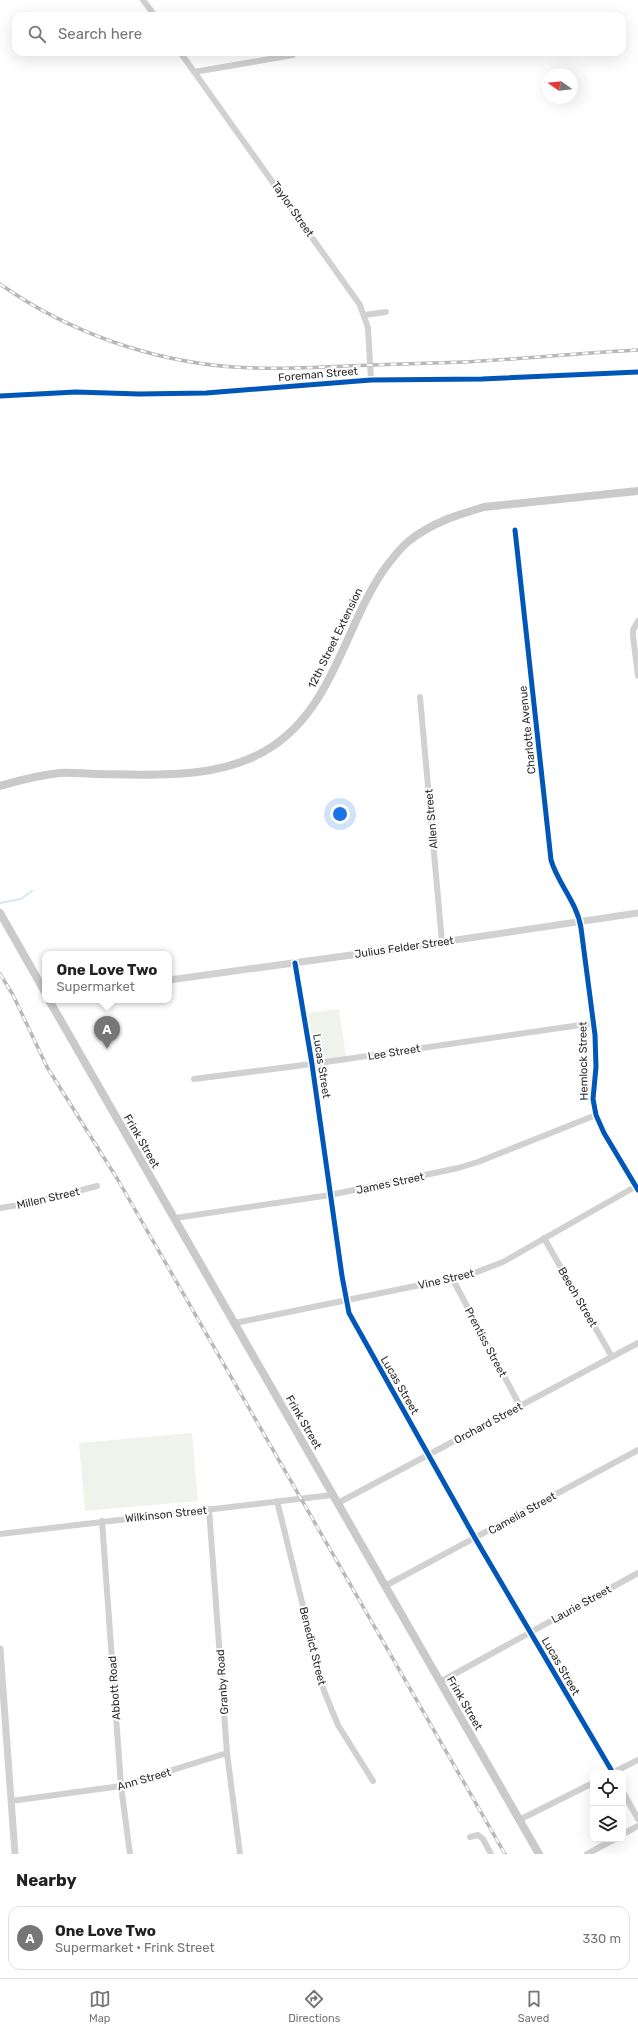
<!DOCTYPE html>
<meta charset="utf-8">
<style>
:root{--surface:#fff;--page:#f2f2f2;--text:#222;--muted:#767676;--line:#e0e0e0;--accent:#767676}
body{margin:0;font-family:Rubik,sans-serif;background:var(--page);color:var(--text)}
.controls{position:absolute;right:12px;bottom:12px;display:grid;overflow:hidden;border-radius:8px;box-shadow:0 4px 16px #0002}
.controls button{width:36px;height:36px;display:grid;place-items:center;padding:0;border:0;border-bottom:1px solid var(--line);background:var(--surface);color:var(--text);font:20px sans-serif}
.compass{position:absolute;left:542px;top:68px;width:36px;height:36px;border-radius:50%;background:var(--surface);box-shadow:0 4px 16px #0002;rotate:285deg}
.you{position:absolute;left:340px;top:814px;width:14px;height:14px;margin:-10px;border:3px solid #fff;border-radius:50%;background:#1a73e8;box-shadow:0 0 0 6px #1a73e833}
.badge{display:grid;place-items:center;width:26px;height:26px;border-radius:50%;background:var(--accent);color:#fff;font-size:13px;font-weight:700}
.pin{position:absolute;translate:-50% -33px;filter:drop-shadow(0 1px 2px #0008)}
.pin::after{content:'';position:absolute;top:21px;width:14px;height:12px;background:inherit;clip-path:polygon(0 0,100% 0,50% 100%)}
.popup{position:absolute;left:42px;top:951px;width:130px;height:52px;box-sizing:border-box;display:grid;place-content:center;border-radius:8px;background:var(--surface);filter:drop-shadow(0 1px 3px #0005);font-size:13px;white-space:nowrap;color:var(--muted)}
.popup b{font-size:15px;color:var(--text)}
.popup::after{content:'';position:absolute;left:50%;top:100%;margin-left:-8px;border:8px solid transparent;border-top-color:var(--surface)}
.list{margin:0;padding:0;list-style:none}
h2{display:flex;justify-content:space-between;align-items:center;height:52px;margin:0;padding:0 16px;font-size:17px}
h2 small{font-size:13px;font-weight:400;color:var(--muted)}
.list li{display:grid;grid-template-columns:26px 1fr auto;gap:12px;align-items:center;box-sizing:border-box;height:64px;margin:0 8px 8px;padding:0 8px;border:1px solid var(--line);border-radius:12px}
.list b{display:block;font-size:15px;white-space:nowrap}
.list p{margin:0;font-size:13px;white-space:nowrap;color:var(--muted)}
.list em{font-size:13px;font-style:normal;color:var(--muted)}
.icon{flex:none;width:22px;height:22px;fill:none;stroke:currentColor;stroke-width:2;stroke-linecap:round;stroke-linejoin:round}
.map{position:relative;flex:none;width:638px;height:1854px;overflow:hidden}
.search{position:absolute;background:var(--surface);box-shadow:0 4px 16px #0002;left:12px;right:12px;top:12px;height:44px;display:flex;align-items:center;gap:10px;box-sizing:border-box;padding:0 14px;border-radius:12px;color:var(--muted);font-size:15px}
.sheet{height:124px;background:var(--surface)}
nav{display:flex;justify-content:space-around;align-items:center;box-sizing:border-box;height:56px;border-top:1px solid var(--line);background:var(--surface);font-size:11px;color:var(--muted)}
nav a{display:grid;justify-items:center;gap:2px}
nav .on{color:var(--accent)}
.map>svg:first-child{display:block}
</style>
<div class="map">
<svg width="638" height="1854" viewBox="0 0 638 1854">
<rect width="100%" height="100%" fill="#fff"/>
<path fill="#f0f3eb" d="M339,1009L346,1057L314,1061L308,1013Z
M192,1433L198,1501L85,1511L79,1443Z"/>
<g fill="none" stroke-linecap="round" stroke-linejoin="round">
<path stroke="#d8e8ef" stroke-width="2" d="M0,903L21,899L32,891"/>
<path stroke="#d1d1d1" stroke-width="6" d="M143,0L155,16
M180,52L360,305L368,328L371,380
M194,72L293,55
M364,315L386,312
M515,530L551,860C558,884 577,902 581,928L595,1035L596,1067L593,1099L596,1115L604,1133L638,1190
M638,621L633,630V636L638,676
M420,697L442,942
M295,963L312,1064L342,1276L349,1313L475,1538L613,1773
M194,1079L312,1064L594,1023
M0,1208L35,1202L97,1186
M175,1218L330,1195L458,1168L478,1162L596,1115
M544,1238L612,1357
M452,1278L520,1406
M235,1323L469,1275L503,1262L638,1185
M277,1501L324,1691L338,1725L373,1781
M338,1503L638,1343
M209,1509L227,1753L240,1854
M102,1521L121,1786L130,1854
M0,1534L332,1495
M385,1586L638,1450
M440,1682L638,1573
M612,1773L638,1760
M623,1792L638,1819
M11,1801L121,1786L227,1753
M519,1820L593,1783
M623,1834L638,1826
M470,1837L478,1835L483,1839L491,1854
M587,1854L615,1839"/>
<path stroke="#d1d1d1" stroke-width="7" d="M0,396L76,392L139,394L206,393L371,380L482,379L638,372
M169,980L388,950L638,913
M0,1649L15,1854"/>
<path stroke="#cacaca" stroke-width="8" d="M0,786C20,780 40,775 60,773C72,772 85,774 97,774C155,775 223,780 273,746C333,706 345,627 383,571C391,560 399,549 409,541C431,523 457,515 484,507L638,491
M0,913L45,992
M49,1000L539,1854"/>
<g stroke="#b8b8b8" stroke-width="3.5">
<path id="rail" d="M0,284C68,332 151,361 233,367C279,370 326,367 372,365C402,364 433,363 464,362C522,359 580,353 638,350
M0,974L13,995L47,1067L118,1180L505,1854"/>
</g>
<use href="#rail" stroke="#fff" stroke-width="2" stroke-dasharray="6" stroke-linecap="butt"/>
<g stroke="#fff" stroke-width="8">
<path id="cycleway" d="M0,396L76,392L139,394L206,393L371,380L482,379L638,372
M515,530L551,860C558,884 577,902 581,928L595,1035L596,1067L593,1099L596,1115L604,1133L638,1190
M295,963L312,1064L342,1276L349,1313L475,1538L613,1773"/>
</g>
<use href="#cycleway" stroke="#0057b8" stroke-width="5"/>
</g>
<g text-anchor="middle" stroke-width="4" stroke-linejoin="round" paint-order="stroke">
<g font-size="11" fill="#2c2c2c" stroke="#fff">
<text transform="translate(293 209) rotate(55)" y="4">Taylor Street</text>
<text transform="translate(318 374) rotate(-5)" y="4">Foreman Street</text>
<text transform="translate(335 638) rotate(-64)" y="4">12th Street Extension</text>
<text transform="translate(527 730) rotate(-96)" y="4">Charlotte Avenue</text>
<text transform="translate(431 819) rotate(-95)" y="4">Allen Street</text>
<text transform="translate(404 947) rotate(-8)" y="4">Julius Felder Street</text>
<text transform="translate(394 1052) rotate(-9)" y="4">Lee Street</text>
<text transform="translate(583 1061) rotate(-91)" y="4">Hemlock Street</text>
<text transform="translate(322 1066) rotate(81)" y="4">Lucas Street</text>
<text transform="translate(142 1141) rotate(60)" y="4">Frink Street</text>
<text transform="translate(390 1183) rotate(-12)" y="4">James Street</text>
<text transform="translate(48 1198) rotate(-13)" y="4">Millen Street</text>
<text transform="translate(446 1279) rotate(-13)" y="4">Vine Street</text>
<text transform="translate(578 1297) rotate(60)" y="4">Beech Street</text>
<text transform="translate(486 1342) rotate(62)" y="4">Prentiss Street</text>
<text transform="translate(400 1385) rotate(60)" y="4">Lucas Street</text>
<text transform="translate(304 1422) rotate(60)" y="4">Frink Street</text>
<text transform="translate(488 1423) rotate(-28)" y="4">Orchard Street</text>
<text transform="translate(522 1513) rotate(-29)" y="4">Camelia Street</text>
<text transform="translate(166 1514) rotate(-6)" y="4">Wilkinson Street</text>
<text transform="translate(581 1604) rotate(-29)" y="4">Laurie Street</text>
<text transform="translate(313 1646) rotate(76)" y="4">Benedict Street</text>
<text transform="translate(561 1666) rotate(60)" y="4">Lucas Street</text>
<text transform="translate(222 1682) rotate(-94)" y="4">Granby Road</text>
<text transform="translate(114 1688) rotate(-94)" y="4">Abbott Road</text>
<text transform="translate(465 1703) rotate(60)" y="4">Frink Street</text>
<text transform="translate(144 1779) rotate(-16)" y="4">Ann Street</text>
</g>
</g>
</svg>
<div class="controls">
<button><svg class="icon" aria-label="locate" viewBox="0 0 24 24"><circle cx="12" cy="12" r="6"/><path d="M12 2v4M12 18v4M2 12h4M18 12h4"/></svg></button>
<button><svg class="icon" aria-label="layers" viewBox="0 0 24 24"><path d="M12 4l9 5-9 5-9-5zM3 14l9 5 9-5"/></svg></button>
</div>
<svg class="compass" viewBox="-18 -18 36 36"><path d="M0-13l5 13h-10z" fill="#e53935"/><path d="M0 13l5-13h-10z" fill="#767676"/></svg>
<div class="you"></div>
<div class="pin badge" style="left:107px;top:1049px">A</div>
<div class="popup"><b>One Love Two</b>Supermarket</div>
<div class="search"><svg class="icon" aria-label="search" viewBox="0 0 24 24"><circle cx="10" cy="10" r="6"/><path d="M15 15l6 6"/></svg>Search here</div>
</div>
<section class="sheet">
<h2>Nearby<small></small></h2>
<ul class="list">
<li><span class="badge">A</span><div><b>One Love Two</b><p>Supermarket · Frink Street</p></div><em>330 m</em></li>
</ul>
</section>
<nav>
<a class="on"><svg class="icon" aria-label="map" viewBox="0 0 24 24"><path d="M3 6l6-2 6 2 6-2v14l-6 2-6-2-6 2zM9 4v14M15 6v14"/></svg>Map</a>
<a><svg class="icon" aria-label="directions" viewBox="0 0 24 24"><path d="M12 3l9 9-9 9-9-9zM9 14v-3h6M13 9l2 2-2 2"/></svg>Directions</a>
<a><svg class="icon" aria-label="saved" viewBox="0 0 24 24"><path d="M7 4h10v16l-5-4-5 4z"/></svg>Saved</a>
</nav>
